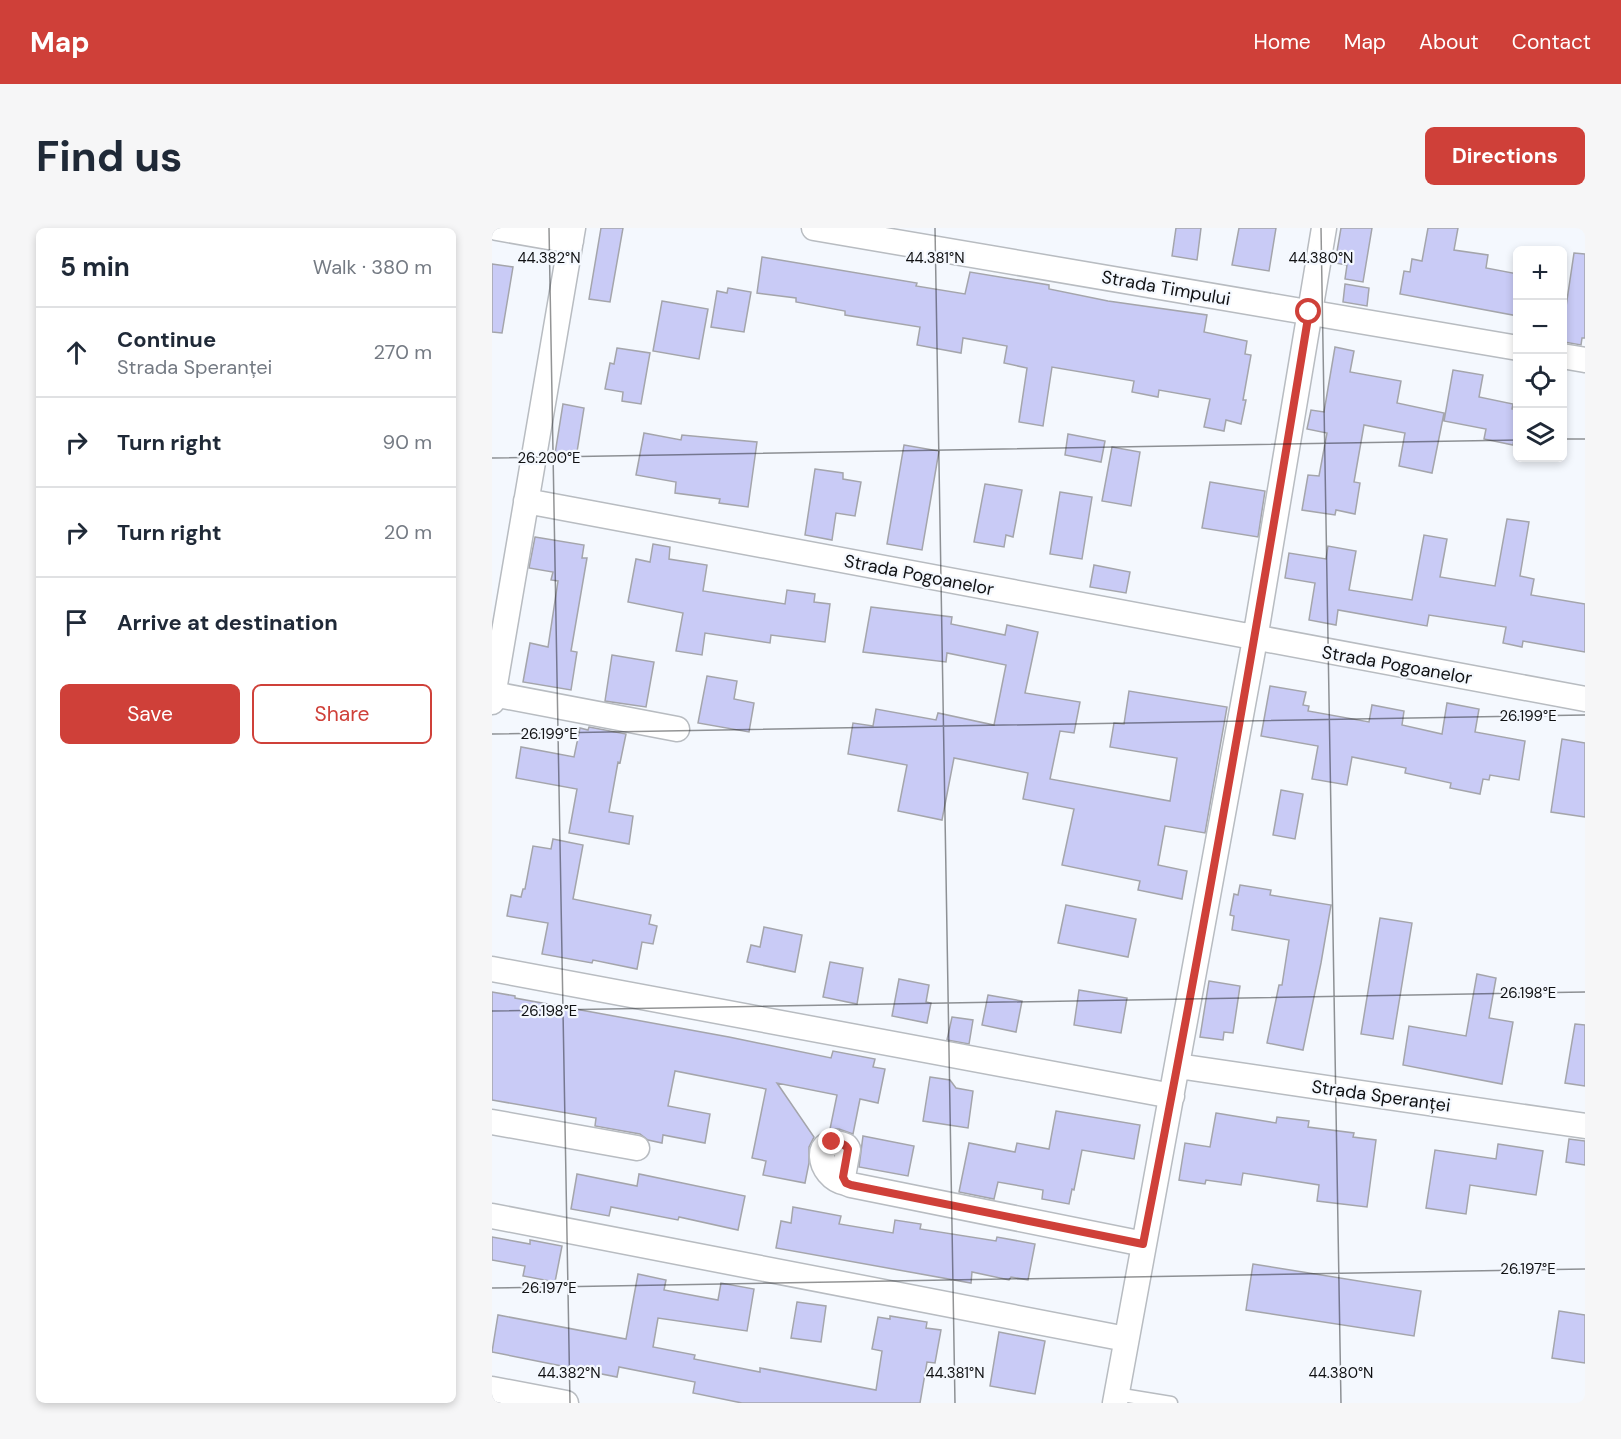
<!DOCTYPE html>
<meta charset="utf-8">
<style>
:root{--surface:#fff;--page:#f6f6f7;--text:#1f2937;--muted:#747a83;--line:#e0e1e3;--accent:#cf4039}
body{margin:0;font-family:"DM Sans",sans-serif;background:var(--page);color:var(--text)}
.controls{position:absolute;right:18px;top:18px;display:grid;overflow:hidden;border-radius:9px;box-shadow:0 3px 9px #0003}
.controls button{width:54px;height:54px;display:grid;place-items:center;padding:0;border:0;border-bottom:2px solid var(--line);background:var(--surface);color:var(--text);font:30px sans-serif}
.stop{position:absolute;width:18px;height:18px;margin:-14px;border:4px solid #cf4039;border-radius:50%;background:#fff}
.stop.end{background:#cf4039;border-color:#fff;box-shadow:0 2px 6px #0008}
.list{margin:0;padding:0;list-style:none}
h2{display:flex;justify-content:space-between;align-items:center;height:78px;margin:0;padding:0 24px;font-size:26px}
h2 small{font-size:20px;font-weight:400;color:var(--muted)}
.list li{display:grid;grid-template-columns:39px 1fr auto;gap:18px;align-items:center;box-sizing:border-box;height:90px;padding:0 24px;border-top:2px solid var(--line)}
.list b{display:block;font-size:22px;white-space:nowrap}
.list p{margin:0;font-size:20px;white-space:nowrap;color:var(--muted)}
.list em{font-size:20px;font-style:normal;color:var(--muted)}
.actions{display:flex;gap:12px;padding:18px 24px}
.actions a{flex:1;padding:14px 0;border:2px solid var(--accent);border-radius:9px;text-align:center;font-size:21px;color:var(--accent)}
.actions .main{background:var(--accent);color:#fff}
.icon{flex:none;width:33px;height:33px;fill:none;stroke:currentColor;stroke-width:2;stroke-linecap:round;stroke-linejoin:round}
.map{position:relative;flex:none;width:1093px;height:1175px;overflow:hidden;border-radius:9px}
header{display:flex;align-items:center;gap:36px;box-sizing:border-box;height:84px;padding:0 30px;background:var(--accent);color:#fff}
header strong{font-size:28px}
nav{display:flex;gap:33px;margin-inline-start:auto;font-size:21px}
.intro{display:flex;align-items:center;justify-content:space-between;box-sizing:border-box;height:144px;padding:0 36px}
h1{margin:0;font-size:42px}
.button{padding:15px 27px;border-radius:9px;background:var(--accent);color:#fff;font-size:21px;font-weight:700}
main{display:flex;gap:36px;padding:0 36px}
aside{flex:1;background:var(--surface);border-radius:9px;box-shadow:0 3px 9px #0003}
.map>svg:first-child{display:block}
</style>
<header>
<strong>Map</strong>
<nav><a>Home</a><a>Map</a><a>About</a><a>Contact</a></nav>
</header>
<div class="intro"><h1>Find us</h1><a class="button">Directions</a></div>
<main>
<aside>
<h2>5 min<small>Walk · 380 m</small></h2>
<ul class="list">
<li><svg class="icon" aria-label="ahead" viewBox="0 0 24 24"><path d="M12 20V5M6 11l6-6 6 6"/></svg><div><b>Continue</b><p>Strada Speranței</p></div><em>270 m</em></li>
<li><svg class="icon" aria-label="right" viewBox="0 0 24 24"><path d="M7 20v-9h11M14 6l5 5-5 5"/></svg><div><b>Turn right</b></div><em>90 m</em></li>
<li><svg class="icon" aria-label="right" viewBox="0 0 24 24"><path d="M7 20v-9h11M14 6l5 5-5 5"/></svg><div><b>Turn right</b></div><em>20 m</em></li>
<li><svg class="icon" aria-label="arrive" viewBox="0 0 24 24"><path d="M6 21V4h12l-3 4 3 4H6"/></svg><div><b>Arrive at destination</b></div></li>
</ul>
<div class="actions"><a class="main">Save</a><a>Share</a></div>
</aside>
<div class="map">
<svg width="1093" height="1175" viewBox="0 0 1093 1175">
<rect width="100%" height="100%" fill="#f4f8fe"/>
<path fill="#c9cbf6" stroke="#a4a5ab" stroke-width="1.5" d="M109,0H131L118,74L97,71Z
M684,0H709L705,32L680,28Z
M747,0H784L777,43L740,37Z
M849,0H880L871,54L853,51L855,37L843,35Z
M936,0H966L962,22L996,27L994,40L1026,46V88L908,66L912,43L918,44L920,31L930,33Z
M1082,25L1093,26V110H1090L1089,117L1072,114L1074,99H1071Z
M270,29L425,55L424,58L473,66L478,44L557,57V61L616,73L715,87L712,104L755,113L753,126L759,127L751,172H754L749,196L734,192L732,203L712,199L718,171L667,162L666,169L640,164L642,153L560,139L551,198L527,194L535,140L512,135L515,118L471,110L469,125L425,117L428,99L353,87V83L304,74V70L265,65Z
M0,36L21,39L10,105L0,104Z
M853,56L877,60L875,78L851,74Z
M236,60L259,64L252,104L219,99L225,63L235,65Z
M170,73L216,81L207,131L161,123Z
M843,119L862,123L858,144L909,153L905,175L952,185L940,245L907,238L913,205L872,197L862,254L868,255L863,286L844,282L843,287L810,282L816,247L827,248L835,205L815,201L819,182L832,184Z
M125,120L158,125L149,176L130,173L131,164L113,161L118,135L122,136Z
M961,142L991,147L987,169L1021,176L1020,181L1026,182V206H1023L1021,217L992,211L994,201L952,193Z
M71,176L92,180L84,230L63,226Z
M152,205L189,212L190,207L265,214L256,279L227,275L228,271L183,265L184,254L144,247Z
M576,206L613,213L609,234L573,227Z
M412,217L447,223L430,322L395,316Z
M620,219L648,224L639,278L610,273Z
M323,241L351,245V251L369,254L363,288L344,285L340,312L313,307Z
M718,254L773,263L766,309L710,300Z
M493,256L530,262L521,309L514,307L512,319L482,314Z
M568,264L600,269L590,331L558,326Z
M1015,291L1037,294L1028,348L1042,351L1039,367L1093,376V424L1031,413L1030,419L1011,415L1014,399L937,387L935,398L846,382L844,397L817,392L823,355L793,350L797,325L834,331L836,318L864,323L857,362L920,372L932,307L955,311L948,349L1003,358Z
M43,309L92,317L90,330H95L79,423L85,424L79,462L31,454L38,415L56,419L66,353L59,352L61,344L37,340Z
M161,316L178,319L177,331L215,337L211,363L293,376L295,362L323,366L322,374L338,376L333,414L279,407L278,415L213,405L210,427L184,423L191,385L136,374L144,331L158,334Z
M602,337L638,344L634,365L598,359Z
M379,379L460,389L459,396L513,407L515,397L546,404L533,465L588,474L582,505L568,503L558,551L678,573L685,530L618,519L622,495L632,496L637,463L735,479L713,605L673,598L666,637L695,643L690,671L646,662L648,653L570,637L582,581L531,571L536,545L462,530L450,592L406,583L415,537L356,526L361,495L381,498L384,481L444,492L446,485L502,497L514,437L455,425L454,434L371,424Z
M120,427L162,434L154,479L113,473Z
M215,448L245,453L242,471L262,475L257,504L206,495Z
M778,458L814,464L811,477L817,478L816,483L877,494L880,477L912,483L910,497L950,506L955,475L987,481L983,504L1033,513L1027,552L998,547L997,552L991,551L988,566L958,560L959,555L913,545L914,540L860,529L855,557L820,551L826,518L769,508Z
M97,499L134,506L128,535L126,534L117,584L141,588L137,616L77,605L85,561L24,550L29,519L82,529L88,500L96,502Z
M1070,511L1093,515V589L1059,584Z
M789,562L811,566L803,611L781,607Z
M61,611L91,617L81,671L159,687L157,696L165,698L161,716L150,714L145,741L101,732L100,735L50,726L56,695L15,688L19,667L29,669L31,661H33L41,618L59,621Z
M748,657L779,662L778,667L839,677L829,735L811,822L775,815L787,757H790L797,712L740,702L742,688L738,687L742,666L746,667Z
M574,677L644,691L636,729L566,715Z
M888,690L920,695L901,811L869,806Z
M272,699L310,707L303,744L255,734L259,717L268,719Z
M338,734L371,740L365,776L331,769Z
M985,746L1004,750L997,790L1021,794L1010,856L911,837L917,798L974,808Z
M407,751L437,757L434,774L439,775L435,795L400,788Z
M717,753L748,758L741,805L732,804L731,812L708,809Z
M587,762L635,770L629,805L582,797Z
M0,764L23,768V770L237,809L339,830L341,823L383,831L381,839L393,841L386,875L368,871L361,906L347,901H338L345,867L285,855L322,909L317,919V935L313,955L271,947L274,933L260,930L274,861L183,843L176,878L218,886L213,915L171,907L170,915L156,912L148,906L103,898L104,890L0,872Z
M496,767L530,773L524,804L490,797Z
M460,789L481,792L477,816L455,812Z
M1083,796L1093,797V858L1073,855Z
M438,849L458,852L464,860L481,863L476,900L431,893Z
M564,883L648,897L642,931L590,922L582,962L580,961L577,976L550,971L551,962L506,954L502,971L467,964L477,915L523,924L525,915L557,921Z
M724,885L784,895L785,889L817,893L816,899L862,905L861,909L884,912L875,979L825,973L827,957L751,945L749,957L714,952L713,956L687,952L693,915L718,919Z
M371,908L422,918L416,948L367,939Z
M1077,911L1093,913V937L1074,934Z
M1006,916L1051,923L1044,967L978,957L974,986L934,980L943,922L1004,931Z
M85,946L145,958L147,946L253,968L246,1002L187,989L186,992L119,979L117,988L79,981Z
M301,979L349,988L347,996L401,1005L403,992L429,996L428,1001L504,1013L505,1009L543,1016L536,1052L519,1049L517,1052L480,1044L479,1055L284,1020L289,993L299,995Z
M0,1009L38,1016V1012L70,1018L63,1054L31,1048L33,1038L0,1032Z
M761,1036L929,1063L922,1108L754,1082Z
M146,1046L174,1052L172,1062L226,1072L229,1055L262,1061L255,1103L166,1090L161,1119L203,1127L202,1131L268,1144V1140L384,1162L390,1123L380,1121L386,1089L398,1091V1088L435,1094L434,1100L449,1102L443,1135L435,1134L428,1175H250L201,1165L203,1154L127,1139L125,1149L0,1124L6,1087L134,1111Z
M305,1074L334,1078L329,1114L299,1110Z
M1067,1083L1093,1087V1135L1060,1130Z
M507,1104L553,1113L543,1166L498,1158Z"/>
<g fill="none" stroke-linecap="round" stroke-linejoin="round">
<g stroke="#b8bcc1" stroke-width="15">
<path id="lane" d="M624,1166L679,1175"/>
</g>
<g stroke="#b8bcc1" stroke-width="27">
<path id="street" d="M5,0L79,13
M322,0L1026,120
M1070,128L1093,132
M34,273L1093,471
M1,466L185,501
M0,474L81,0
M0,741L680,868
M686,838L1093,898
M0,894L145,920
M354,955C324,949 320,903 354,918L356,921L351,949L354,955L359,957L652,1016
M0,988L634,1111
M0,1161L74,1175
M623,1175L763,411L832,0"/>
</g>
<use href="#lane" stroke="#fff" stroke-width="12"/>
<use href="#street" stroke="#fff" stroke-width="24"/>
</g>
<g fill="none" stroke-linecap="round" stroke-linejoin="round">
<path stroke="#cf4039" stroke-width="8" d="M340,914C346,915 353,915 356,921L351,949L354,955L359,957L651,1016C712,706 766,395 817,84"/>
</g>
<path fill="none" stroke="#101113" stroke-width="1.5" stroke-opacity="0.45" d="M57,0L78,1175M443,0L463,1175M829,0L849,1175M1070,211H1093M0,230L1026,212M0,506L1093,487M0,783L1093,764M0,1060L1093,1041"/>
<g text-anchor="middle" stroke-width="4.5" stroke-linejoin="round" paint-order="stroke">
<g font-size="18" fill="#101113" stroke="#f4f8fe">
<text transform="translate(674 60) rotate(10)" y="6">Strada Timpului</text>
<text transform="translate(427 347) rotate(11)" y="6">Strada Pogoanelor</text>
<text transform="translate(905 437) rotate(10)" y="6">Strada Pogoanelor</text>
<text transform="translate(889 868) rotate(8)" y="6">Strada Speranței</text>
</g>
</g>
<g font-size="15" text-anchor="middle" fill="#101113" stroke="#f4f8fe" stroke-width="4.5" stroke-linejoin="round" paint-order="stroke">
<text x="57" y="35">44.382°N</text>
<text x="443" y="35">44.381°N</text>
<text x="829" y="35">44.380°N</text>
<text x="57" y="235">26.200°E</text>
<text x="1036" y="493">26.199°E</text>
<text x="57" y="511">26.199°E</text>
<text x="1036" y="770">26.198°E</text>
<text x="57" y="788">26.198°E</text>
<text x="1036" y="1046">26.197°E</text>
<text x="57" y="1065">26.197°E</text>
<text x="77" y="1150">44.382°N</text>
<text x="463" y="1150">44.381°N</text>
<text x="849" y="1150">44.380°N</text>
</g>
</svg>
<div class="controls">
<button>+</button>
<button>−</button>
<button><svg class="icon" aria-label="locate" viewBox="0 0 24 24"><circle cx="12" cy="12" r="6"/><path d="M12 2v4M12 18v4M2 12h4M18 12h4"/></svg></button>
<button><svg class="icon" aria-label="layers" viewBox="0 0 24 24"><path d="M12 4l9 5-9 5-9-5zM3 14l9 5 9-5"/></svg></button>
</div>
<div class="stop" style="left:817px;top:84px"></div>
<div class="stop end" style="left:340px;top:914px"></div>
</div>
</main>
